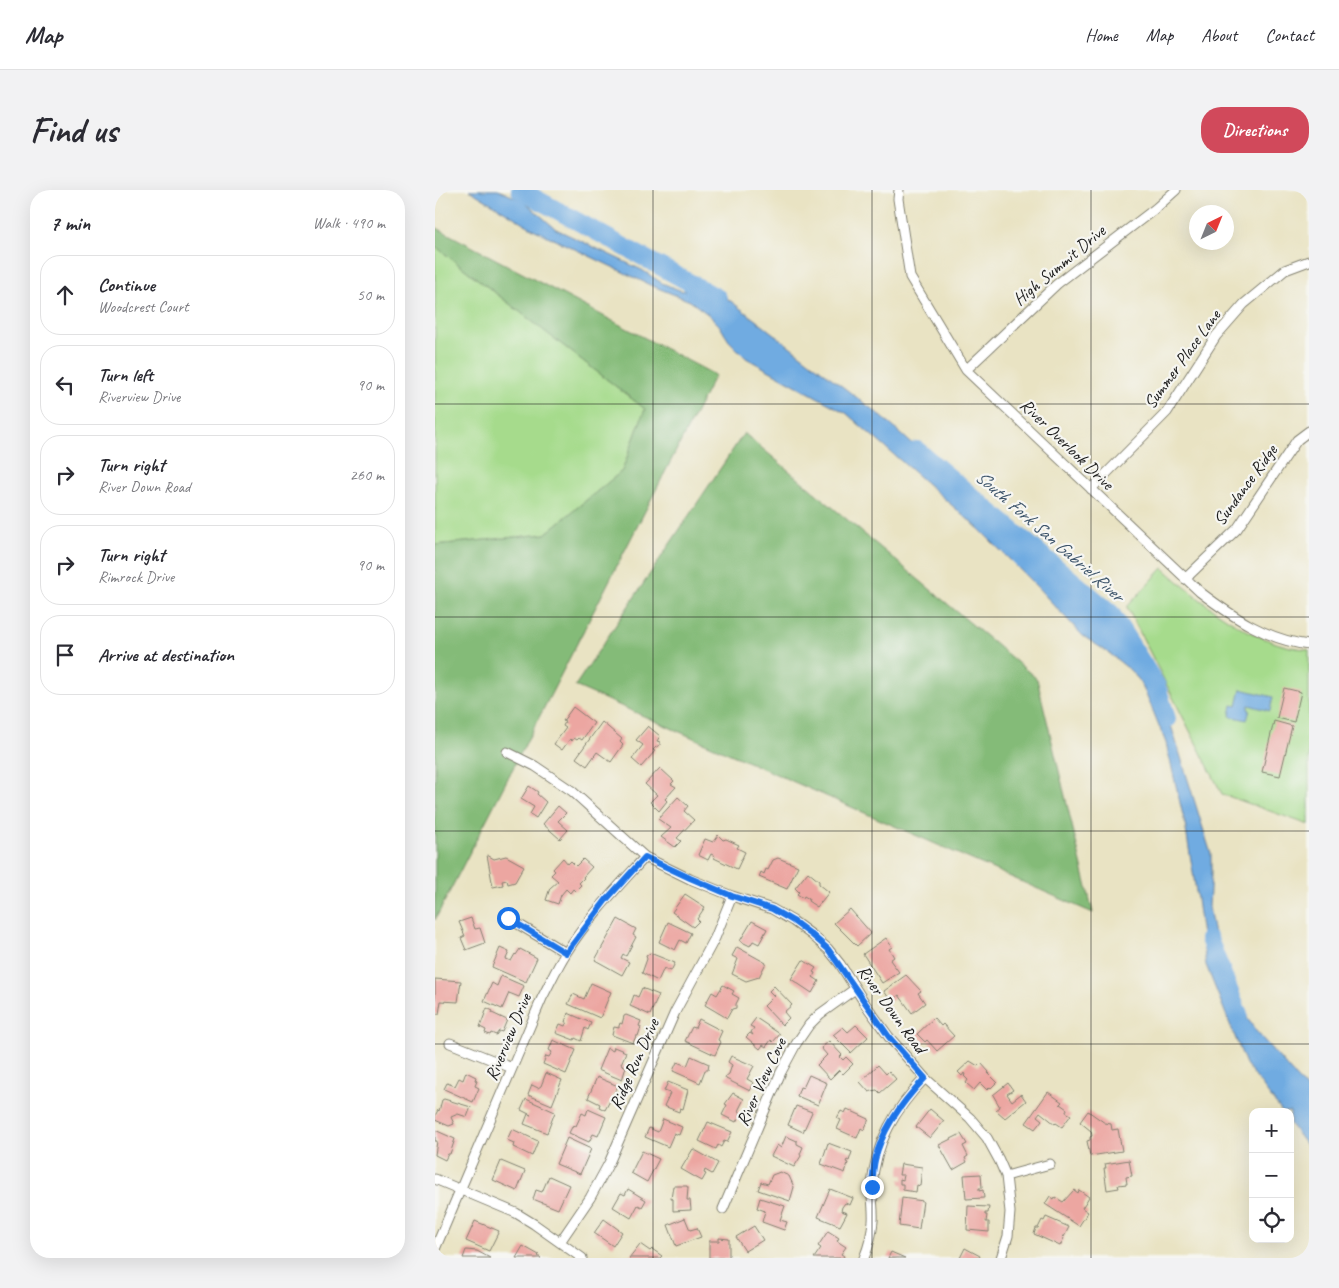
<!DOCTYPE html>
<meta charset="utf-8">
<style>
:root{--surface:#fff;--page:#f2f2f3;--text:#2b2b33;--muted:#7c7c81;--line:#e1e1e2;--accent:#d1495b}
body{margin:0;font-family:Caveat,sans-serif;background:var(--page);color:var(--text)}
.controls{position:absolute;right:15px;bottom:15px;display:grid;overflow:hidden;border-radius:10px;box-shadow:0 5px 20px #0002}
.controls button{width:45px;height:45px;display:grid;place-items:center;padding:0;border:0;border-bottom:1px solid var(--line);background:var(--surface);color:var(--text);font:25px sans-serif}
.compass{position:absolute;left:754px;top:15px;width:45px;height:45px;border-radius:50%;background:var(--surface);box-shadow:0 5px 20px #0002;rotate:43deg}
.stop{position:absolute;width:15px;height:15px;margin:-11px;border:4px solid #1a73e8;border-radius:50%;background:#fff}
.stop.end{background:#1a73e8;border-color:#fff;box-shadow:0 1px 5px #0008}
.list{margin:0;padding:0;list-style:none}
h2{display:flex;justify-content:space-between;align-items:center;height:65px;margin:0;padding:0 20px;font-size:21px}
h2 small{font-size:16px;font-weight:400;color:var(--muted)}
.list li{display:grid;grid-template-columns:32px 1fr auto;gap:15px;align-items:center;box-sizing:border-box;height:80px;margin:0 10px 10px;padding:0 10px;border:1px solid var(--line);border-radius:20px}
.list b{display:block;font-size:19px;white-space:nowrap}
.list p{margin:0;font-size:16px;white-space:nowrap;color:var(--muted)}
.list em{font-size:16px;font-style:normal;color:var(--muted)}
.icon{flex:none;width:28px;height:28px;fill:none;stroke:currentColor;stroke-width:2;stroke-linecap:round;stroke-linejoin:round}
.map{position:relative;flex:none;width:874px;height:1068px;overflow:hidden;border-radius:20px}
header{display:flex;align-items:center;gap:30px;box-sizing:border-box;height:70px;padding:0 25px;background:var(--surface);border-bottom:1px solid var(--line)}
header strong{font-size:24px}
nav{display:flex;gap:28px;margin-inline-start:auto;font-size:18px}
.intro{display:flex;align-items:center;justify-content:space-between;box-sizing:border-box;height:120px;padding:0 30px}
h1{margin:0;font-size:35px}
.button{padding:12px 22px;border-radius:20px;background:var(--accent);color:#fff;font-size:18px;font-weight:700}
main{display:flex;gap:30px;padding:0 30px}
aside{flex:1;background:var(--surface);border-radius:20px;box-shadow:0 5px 20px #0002}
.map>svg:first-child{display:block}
</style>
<header>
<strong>Map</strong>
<nav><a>Home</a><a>Map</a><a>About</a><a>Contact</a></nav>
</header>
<div class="intro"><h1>Find us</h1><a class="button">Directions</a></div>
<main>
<aside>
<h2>7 min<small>Walk · 490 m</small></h2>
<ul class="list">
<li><svg class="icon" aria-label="ahead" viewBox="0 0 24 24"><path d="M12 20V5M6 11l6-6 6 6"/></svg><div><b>Continue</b><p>Woodcrest Court</p></div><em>50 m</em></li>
<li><svg class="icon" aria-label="left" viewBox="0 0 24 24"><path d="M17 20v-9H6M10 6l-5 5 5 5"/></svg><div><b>Turn left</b><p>Riverview Drive</p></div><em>90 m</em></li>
<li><svg class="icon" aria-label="right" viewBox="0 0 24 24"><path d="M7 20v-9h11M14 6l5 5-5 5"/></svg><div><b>Turn right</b><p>River Down Road</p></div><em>260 m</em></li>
<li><svg class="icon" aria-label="right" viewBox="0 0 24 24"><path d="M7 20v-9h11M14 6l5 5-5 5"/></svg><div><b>Turn right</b><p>Rimrock Drive</p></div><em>90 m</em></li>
<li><svg class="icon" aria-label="arrive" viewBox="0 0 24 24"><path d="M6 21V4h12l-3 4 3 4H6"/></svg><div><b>Arrive at destination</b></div></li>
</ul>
</aside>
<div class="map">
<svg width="874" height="1068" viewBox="0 0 874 1068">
<rect width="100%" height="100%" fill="#f6f6f2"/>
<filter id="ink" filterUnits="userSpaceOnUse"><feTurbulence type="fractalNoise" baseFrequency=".02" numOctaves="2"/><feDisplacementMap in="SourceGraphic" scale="10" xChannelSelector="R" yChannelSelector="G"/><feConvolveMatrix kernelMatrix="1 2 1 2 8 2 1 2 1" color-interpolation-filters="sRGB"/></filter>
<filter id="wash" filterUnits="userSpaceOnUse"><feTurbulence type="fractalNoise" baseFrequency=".0096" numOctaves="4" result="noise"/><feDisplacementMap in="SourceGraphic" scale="20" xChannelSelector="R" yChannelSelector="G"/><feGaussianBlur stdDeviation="1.12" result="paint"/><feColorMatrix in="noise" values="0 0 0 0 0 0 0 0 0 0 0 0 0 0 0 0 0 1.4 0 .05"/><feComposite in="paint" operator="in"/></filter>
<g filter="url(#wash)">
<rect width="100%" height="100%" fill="#e9e3c3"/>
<path fill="#a6db8c" stroke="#617c54" d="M0,56L210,219L187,281L110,344L0,355Z
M728,378C764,410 803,443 851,456C858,458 866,458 874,460V635L787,604L692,417Z"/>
<path fill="#84bb78" stroke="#506c4a" d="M0,37L280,185L0,730V355L110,344L187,281L210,219L0,56Z
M309,243L602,489L658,723L140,496Z"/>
<path fill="#70abe1" stroke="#46647e" d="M34,0H63L89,11L121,39L207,80L227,93L247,101L265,96L280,99L446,226L531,302L630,384L675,430L708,469L717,487L735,532L776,664V684L774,717L785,778L794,801L821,841L874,902V959L855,934V922H847L811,874L771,775L760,695L750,634L731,553L712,506L704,490L695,480L674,463L648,446L604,399L544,339L411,223L311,168L294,151L284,135L274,125L255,111L215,95L100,40Z
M806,499L838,507L835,521L814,515L813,519L815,520L812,530L795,526L797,515L802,516Z"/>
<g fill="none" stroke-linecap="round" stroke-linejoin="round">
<path stroke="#70abe1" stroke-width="18" d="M85,0L283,108
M482,260L676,423L722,496L732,529
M774,749L804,825"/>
</g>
<g id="blocks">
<path fill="#eca6a1" d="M849,498L866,502L859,532L842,528Z
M138,517L159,533L147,550L144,548L142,550L139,548L137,551L135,549L127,560L119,554L131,538L128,536L130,532L128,531Z
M839,531L857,536L845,586L827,582Z
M167,532L187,549L185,552L188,555L176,572L162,562L152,576L141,568Z
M213,536L225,546L222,551L225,552V555L221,557L218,560L220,561L206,577L197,569L208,555L201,550Z
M225,578L239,591L236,594L241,597L230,609L232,611L224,621L215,612L222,605L210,594Z
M94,596L103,602L102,604L111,612L101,628L95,624L99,617L86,609Z
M243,607L253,616L249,621L259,630L242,648L246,651L240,657L226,647L236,638L223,629Z
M123,616L131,623L123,631L133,640L125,649L108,634Z
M283,645L288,650L291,649L304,655L302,658L310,662L302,679L279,668L280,666L276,664L273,670L263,665L270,649L278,652Z
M52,665L59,669L71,666L89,676L80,692L73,694L72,690L67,691L68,695L58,697Z
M128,668L133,674L136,671L141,676L148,669L157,677L148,687L149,688L144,693L146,695L140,701L138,699L135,703L131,699L126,705L123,714L111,710L115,698L123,691L116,685L120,681L118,679Z
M343,668L363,676L352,699L324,687L326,682L329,684L331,679L333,680L338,670Z
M373,682L384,691V694L394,702L382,717L373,711L374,709L369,706L368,708L362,704L364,702L360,698Z
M250,704L270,717L262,729L264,731L258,737L237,722Z
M415,719L436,743L422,756L399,733Z
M36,728L40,739L45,738L50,753L31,760L26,748L30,746L24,732Z
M183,729L201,739L198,745L201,747L191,766L188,764L186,768L194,772L187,785L160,770Z
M317,731L332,739L324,754L318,751L315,756L305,751Z
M233,732L256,743L251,753L245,750L240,760L224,752Z
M451,748L457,757L454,759L459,767L455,770L464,782L447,793L428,764Z
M302,757L331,773L324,787L311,791L297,784L303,769L297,766Z
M65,758L74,762L71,769L76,771L80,764L81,765L85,759L102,768L91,792L57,777Z
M215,763L240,773L236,781L229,778L223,791L207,783L212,769L211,766Z
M368,770L381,778L378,782L380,783L378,787L384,791L377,803L356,789Z
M471,785L486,801L483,803L490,813L477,823L464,805L456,811L449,801Z
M66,786L89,796L84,807L74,803L67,819L49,811L57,793L62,796Z
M0,789L26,791L23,812L6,811L4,824H0Z
M156,793L176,802L165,828L133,814L138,804L149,809Z
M288,795L299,801L297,804L304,808L301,814V818L297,819L292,828L270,815L277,802L282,805Z
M339,796L357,815L349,822L354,828L347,835L329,816L339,806L334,801Z
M207,798L224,805L215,825L195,816L199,805L203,807Z
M52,818L58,821L57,823L72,830L67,842L64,841L61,845L56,843L55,845L50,843L51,840L45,837Z
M133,823L156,833L153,840L150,838L146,851L140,848L139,850L121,843L125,834L130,836L132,832H130Z
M191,825L206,831L204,836L206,837L203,846H201L198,853L177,845L179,837L184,838V836L185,833L187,834L189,826Z
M321,828L345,844L338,852L336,850L331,857L328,855L325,859L311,847L315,843L318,845L316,842L319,838L315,836Z
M499,828L506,836L508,834L519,846L502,861L492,850L490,852L482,844Z
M264,829L287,841L283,850L286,852L280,865L250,851L257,837L260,838Z
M421,835L433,847L416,863L398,845L408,837L413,842Z
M118,850L141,860L131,884L108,874L111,866L114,867L117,862L114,860Z
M394,851L407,865L405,867L408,870L411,867L418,874L408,884L404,880L395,889L382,875L392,865L386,858Z
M179,857L191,862L186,874L191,877L187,890L163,880L172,858L178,861Z
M256,866L274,874L273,880H270L265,893L238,881L242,872L252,876Z
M296,866L319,876L312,889L319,893L315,901L291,889L290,887L294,884L297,875L293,872Z
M535,871L543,876L546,873L554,882L553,883L562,892L556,898L555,897L552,900L545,893L539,900L531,893L533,890L529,886L530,885L529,883L527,886L523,882Z
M443,875L451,884L454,881L461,889L445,903L442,900L436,901L434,902L425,892Z
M31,882L41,887L40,890L42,891L40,896L44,898L38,912L9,899L12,893L20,896L24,888L28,890Z
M111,883L127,890L117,915L93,905L97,895L103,898L106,896Z
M374,885L392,893L383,915L362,906L365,897L368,898Z
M162,887L183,896L170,920L164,917L165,914L153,908Z
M233,892L253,900L248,919L245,918L244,922L229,916L235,903L229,901Z
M573,893L578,900L572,904L577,911L586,904L591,911L570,928L561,920L565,917L558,905Z
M613,902L627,912L625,914L632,919L631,922L636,925L627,937L621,933L620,934L605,922L602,926L607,930L600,939L591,933Z
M298,903L309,909L303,921L306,923L301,932L287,925L292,915L290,914Z
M9,909L36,917L32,927L23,924L16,927L19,934L14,936L0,930V926L3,920L4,921L7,910Z
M91,909L120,922L112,943L89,934L93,924L96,925L86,920Z
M361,916L377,922L368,942L353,935Z
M153,919L171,927L163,946L158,944L154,952L134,943L138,935L141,936L147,923L151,925Z
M412,919L434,929L429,940L426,938L422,948L402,939L406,930L402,928L406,921L410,923Z
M495,919L509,931L495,948L481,937Z
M653,921L670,933L676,934L677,940L683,939L687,961L655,966L652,951L655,950V947L657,946L656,941L645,932Z
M228,929L247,937L244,945L239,943L233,957L210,947L214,938L223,942Z
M273,932L297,942L292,952L289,951L286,957L283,955L281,959L264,951Z
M77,939L103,951L97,966L78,957L79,953L72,950Z
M0,940L20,949L15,964H13L10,970L0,965L2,951H0Z
M526,944L532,954L528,956L533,966L530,968L532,972L518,980L504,955Z
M351,946L362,951V954L368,957L365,964L366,966L359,977L336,966L342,955L346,958Z
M132,948L156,959L145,984L121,974Z
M393,953L417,962L414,971L412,970L411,972L413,973L410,983L386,974Z
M258,959L283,973L277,984L270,980L269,983L271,984L267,991L246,979Z
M207,961L224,969L212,992L196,983Z
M694,970L697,986L691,987L692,994L683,995L684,998L672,1000L669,978H671L670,974Z
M66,971L90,981L82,1001L58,990Z
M466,974L487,977L485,996L482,995L481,1002L468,1000V994H465V989L468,990L469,985H464Z
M345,982L354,986L359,997L355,1011L323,1000L326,992L333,994L337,985Z
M546,984L547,998H544V1001L548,1000L549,1008L531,1009L529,985Z
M114,986L134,995L123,1019L98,1009L101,1000L107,1002Z
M238,996H252L253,998L252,1010H255L256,1020L238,1021V1009H236Z
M193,999L211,1010L207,1017L203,1015L196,1028L178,1017L186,1003L190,1005Z
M395,999L418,1008L415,1015L410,1013L407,1017L406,1021L412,1023L405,1036L383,1027Z
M639,1000L643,1003L644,1000L654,1007L647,1018L653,1022L644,1036L610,1014L615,1006L619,1009L620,1007L628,1012Z
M325,1008L350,1016L345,1030L352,1032L349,1040L327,1032L330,1021L322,1018Z
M467,1008L488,1011L484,1039L464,1036Z
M533,1016L554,1017L553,1023H550V1025H552L551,1032H554V1042L532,1040Z
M611,1027L634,1037L629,1047L627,1046L629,1048L625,1056L599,1044L601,1038H603L607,1030L609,1031Z
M250,1028L255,1040L262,1038L266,1047L241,1056L233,1035Z
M169,1029L187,1042L178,1056L159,1043Z
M40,1031L64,1041L54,1061L31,1051Z
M319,1036L328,1050L310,1061L301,1047Z
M393,1041L404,1048L402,1051L411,1057L406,1064L409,1066L408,1068H379L386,1058L383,1056Z
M284,1048L294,1049V1068H274V1051H284Z
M205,1054L215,1061L217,1059L227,1066L225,1068H194Z
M88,1056L104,1065L103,1066L106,1068H81Z
M530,1058L545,1066L544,1068H525Z
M31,1060L42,1061L55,1068H28Z
M456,1062L470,1068H453Z"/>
</g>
</g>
<g filter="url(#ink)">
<use href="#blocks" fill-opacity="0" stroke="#828070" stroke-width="1"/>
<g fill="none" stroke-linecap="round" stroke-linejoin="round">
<g stroke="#828070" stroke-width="11">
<path id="street" d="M464,0L463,9L475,87L531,180L765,402C798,427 832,450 874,455
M531,180L622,94L721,18L741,0
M656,299L732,222L781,146L809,114L850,80L874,71
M750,389L802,339L862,250L874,241
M72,562L100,576L137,601L210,667L255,689L297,706L337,719L358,731L377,745L393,759L405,774L431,815L454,847L490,888L535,928L552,948L564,970L571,986L575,1022L573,1046L566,1068
M73,728L131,763
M15,853L77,878
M571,986L615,974
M0,989L81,1023L99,1034L147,1068
M288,1019L346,882L361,854L374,835L385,824L420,799
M125,1052L155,1008L174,973L240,822L280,748L297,706
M0,1059L107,808C115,793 122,777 131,763C153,728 182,698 210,667
M429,1068C434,1056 437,1043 438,1031C439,1019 436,1007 437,996C440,953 460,919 490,888"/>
</g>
<use href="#street" stroke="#fff" stroke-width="9"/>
</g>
</g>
<g fill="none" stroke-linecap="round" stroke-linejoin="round" filter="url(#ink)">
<path stroke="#1a73e8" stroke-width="6" d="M73,728L131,763L171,710L210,667L255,688L297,706L337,719L358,731L377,745L393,759L454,847L490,888C468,911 447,938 440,970C438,979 438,988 437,997"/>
</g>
<path fill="none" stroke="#1c1c1c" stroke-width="1" stroke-opacity="0.55" d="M218,0V1068M437,0V1068M656,0V1068M0,214H874M0,427H874M0,641H874M0,854H874"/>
<g text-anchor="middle" stroke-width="4.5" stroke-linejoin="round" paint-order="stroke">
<g font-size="18" fill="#1c1c1c" stroke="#f6f6f2">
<text transform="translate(624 75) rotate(-40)" y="6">High Summit Drive</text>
<text transform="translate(747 169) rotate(-54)" y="6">Summer Place Lane</text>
<text transform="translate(632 254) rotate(44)" y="6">River Overlook Drive</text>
<text transform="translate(810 295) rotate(-54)" y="6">Sundance Ridge</text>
<text transform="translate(457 819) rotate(54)" y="6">River Down Road</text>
<text transform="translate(73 847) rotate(-67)" y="6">Riverview Drive</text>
<text transform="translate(199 874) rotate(-66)" y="6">Ridge Run Drive</text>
<text transform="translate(326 892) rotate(-65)" y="6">River View Cove</text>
</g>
<g font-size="19" font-style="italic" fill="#3e556b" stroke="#f6f6f2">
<text transform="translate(615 345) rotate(41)" y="7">South Fork San Gabriel River</text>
</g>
</g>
</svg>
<div class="controls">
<button>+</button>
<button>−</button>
<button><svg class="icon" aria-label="locate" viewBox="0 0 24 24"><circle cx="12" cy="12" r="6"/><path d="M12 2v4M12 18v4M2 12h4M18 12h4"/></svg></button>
</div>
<svg class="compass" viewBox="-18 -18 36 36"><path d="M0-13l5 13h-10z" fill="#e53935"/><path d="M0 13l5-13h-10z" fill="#7c7c81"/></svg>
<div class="stop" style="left:73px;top:728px"></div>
<div class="stop end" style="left:437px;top:997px"></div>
</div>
</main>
